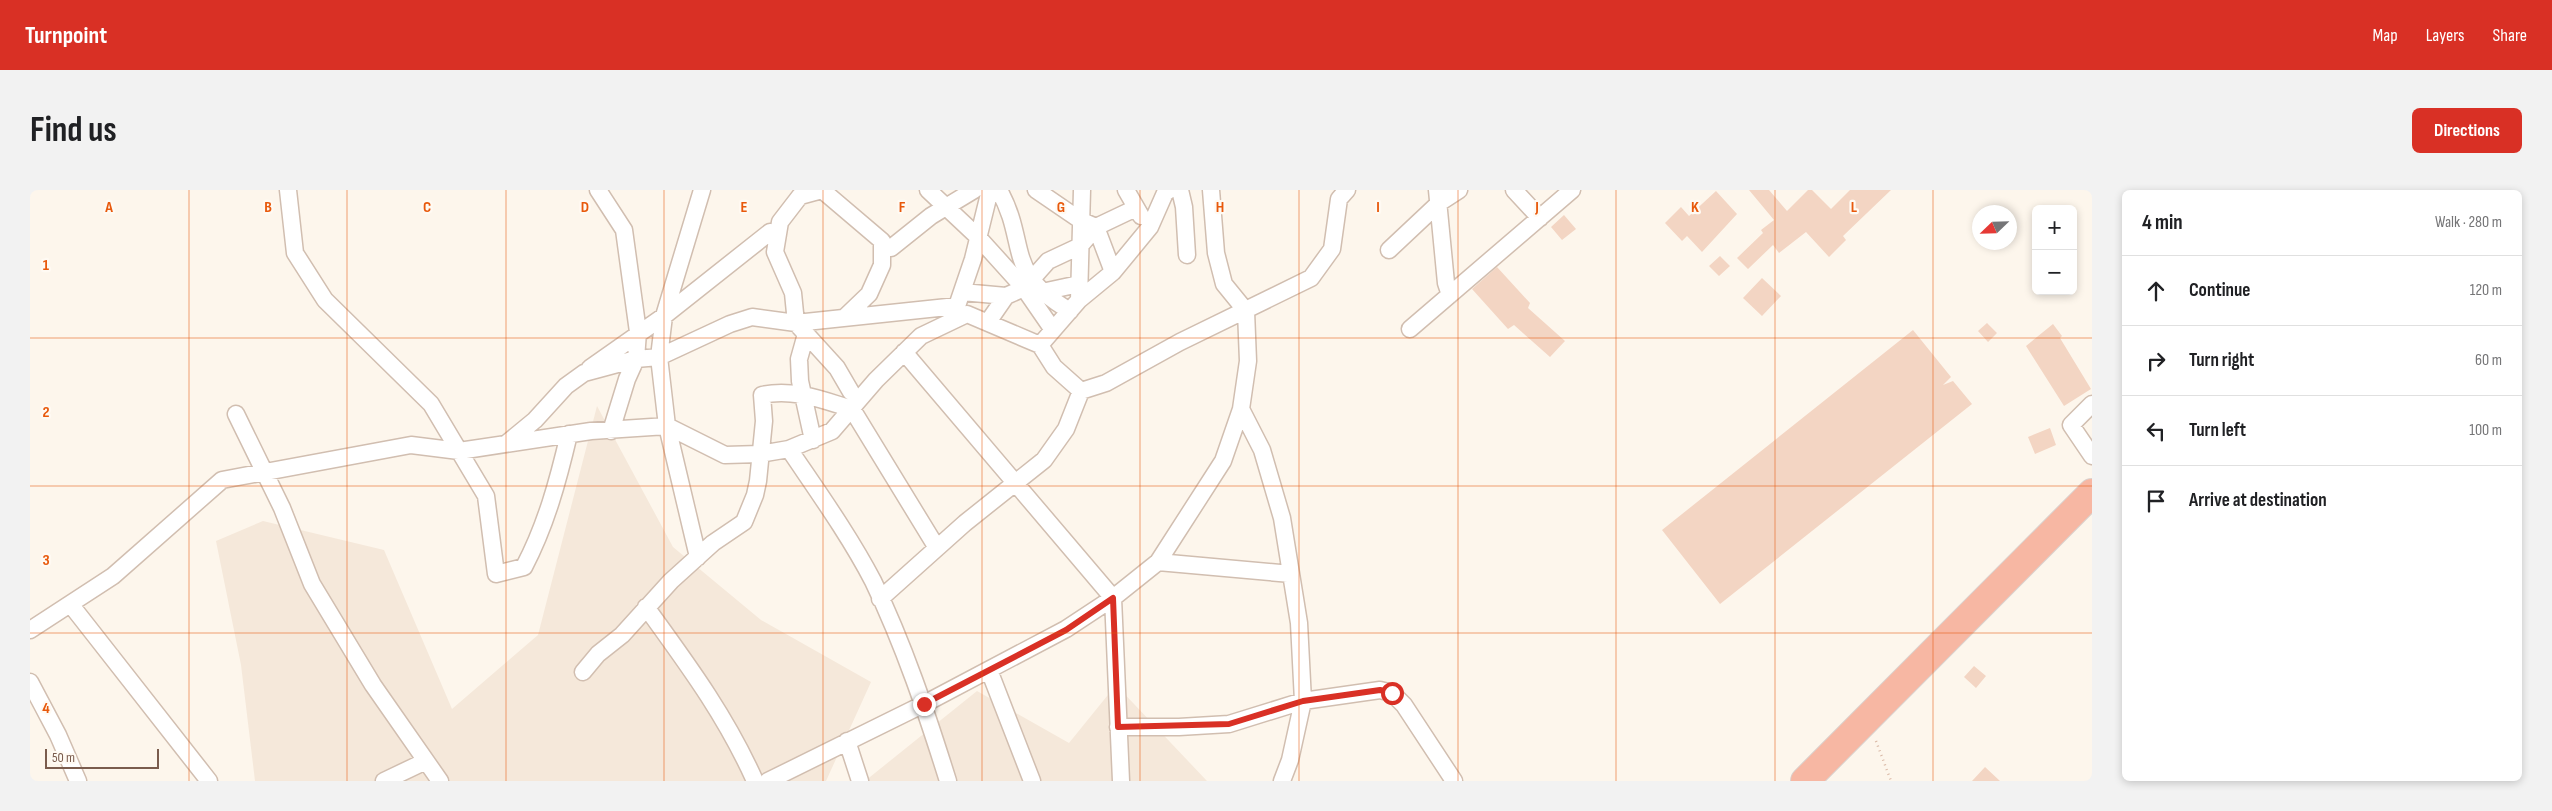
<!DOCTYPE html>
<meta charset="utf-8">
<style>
:root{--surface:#fff;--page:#f2f2f2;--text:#202124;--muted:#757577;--line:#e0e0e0;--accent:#d93025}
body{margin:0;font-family:"Sofia Sans Condensed",sans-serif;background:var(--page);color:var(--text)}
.controls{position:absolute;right:15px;top:15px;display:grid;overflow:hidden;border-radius:8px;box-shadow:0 2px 8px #0003}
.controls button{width:45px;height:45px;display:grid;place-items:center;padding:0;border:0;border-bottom:1px solid var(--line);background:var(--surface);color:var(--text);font:25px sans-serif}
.compass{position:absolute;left:1942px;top:15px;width:45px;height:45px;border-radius:50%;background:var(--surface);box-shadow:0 2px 8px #0003;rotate:247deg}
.scale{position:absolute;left:15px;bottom:12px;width:114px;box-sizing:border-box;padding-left:5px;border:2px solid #7a5c4d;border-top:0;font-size:14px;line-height:18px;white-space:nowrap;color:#7a5c4d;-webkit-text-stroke:4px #fffaf3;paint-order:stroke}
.stop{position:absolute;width:15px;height:15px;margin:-11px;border:4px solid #d93025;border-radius:50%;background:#fff}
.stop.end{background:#d93025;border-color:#fff;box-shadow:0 1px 5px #0008}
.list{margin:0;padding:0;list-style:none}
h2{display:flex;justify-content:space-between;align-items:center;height:65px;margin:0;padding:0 20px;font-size:21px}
h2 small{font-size:16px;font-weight:400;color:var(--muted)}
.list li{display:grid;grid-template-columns:32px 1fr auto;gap:15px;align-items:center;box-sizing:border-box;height:70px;padding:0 20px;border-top:1px solid var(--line)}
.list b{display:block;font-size:19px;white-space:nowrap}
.list em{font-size:16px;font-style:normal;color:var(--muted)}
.icon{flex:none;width:28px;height:28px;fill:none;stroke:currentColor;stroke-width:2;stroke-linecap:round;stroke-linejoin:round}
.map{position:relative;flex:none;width:2062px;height:591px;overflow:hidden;border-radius:8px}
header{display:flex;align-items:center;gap:30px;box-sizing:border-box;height:70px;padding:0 25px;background:var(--accent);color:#fff}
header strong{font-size:24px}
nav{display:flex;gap:28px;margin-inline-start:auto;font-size:18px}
.intro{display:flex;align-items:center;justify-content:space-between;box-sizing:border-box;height:120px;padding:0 30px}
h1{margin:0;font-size:35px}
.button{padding:12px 22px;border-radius:8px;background:var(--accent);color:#fff;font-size:18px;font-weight:700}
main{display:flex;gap:30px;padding:0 30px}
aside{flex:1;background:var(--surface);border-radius:8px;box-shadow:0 2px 8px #0003}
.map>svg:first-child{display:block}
</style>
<header>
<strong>Turnpoint</strong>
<nav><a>Map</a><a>Layers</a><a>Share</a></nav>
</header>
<div class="intro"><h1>Find us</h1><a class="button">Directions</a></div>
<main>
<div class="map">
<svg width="2062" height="591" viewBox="0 0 2062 591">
<rect width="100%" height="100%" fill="#fdf6ec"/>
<path fill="#f5e8da" d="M567,216L643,357L731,430L841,492L796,591H225L211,475L186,351L233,331L354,360L422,519L508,445Z
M1086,495L1177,591H835L947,501L1039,553Z"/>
<path fill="#f3d5c3" d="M1719,0H1739L1757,21L1778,0H1782L1801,19L1820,0H1861L1813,46L1816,50L1799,67L1776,42L1749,63L1743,55L1718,79L1707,68L1733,43L1731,40L1744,30Z
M1686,1L1707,24L1672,62L1657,46L1652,51L1635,33L1651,17L1659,26Z
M1534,25L1546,39L1532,50L1521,37Z
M1690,66L1700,76L1689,86L1679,76Z
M1467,77L1500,113L1498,118L1535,151L1520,167L1484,135L1478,139L1442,99Z
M1732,88L1751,106L1732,126L1713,108Z
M1957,133L1967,143L1958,152L1948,141Z
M2023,134L2032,146L2030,148L2061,199L2034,216L1996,156Z
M1883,140L1921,187L1913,195L1923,191L1942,214L1690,414L1632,340Z
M2020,238L2026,255L2005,264L1998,247Z
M1944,476L1956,486L1946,498L1934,487Z
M1955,577L1970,591H1942Z"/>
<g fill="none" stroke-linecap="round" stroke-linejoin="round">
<g stroke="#d1beb0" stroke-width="19">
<path id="street" d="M258,0L265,63L295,110L401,214L456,306L466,384L494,377C516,335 528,291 539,244
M568,0L594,40L608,142L606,169L597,189L581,241
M898,0L948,47L994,98L1023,140
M969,0C999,54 973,82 1040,121
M1006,0L1050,30L1066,37L1083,82
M1096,0L1111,26
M1150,0L1154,17L1157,65
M1407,0L1416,93L1420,105
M1484,0L1510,28
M861,58L901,26L944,0
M1359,60L1409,13L1429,0
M932,102L976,106
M1012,102L1049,94
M1049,110L1052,0
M815,127L839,104L852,75V51L792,0L770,6L750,32L745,62L763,103L766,133L807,178L821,202
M958,132L976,106L994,98L1018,71L1050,56L1066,37L1106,18
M1380,139L1542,0
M776,144L769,169L770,191L783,250
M1010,155L1049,110L1083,82L1120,37L1135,3L1139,0
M874,162L1083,408L1091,591
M560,178L634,126L740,42
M2062,214L2041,235L2062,266
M1211,219L1232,260L1252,328L1269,433L1273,511L1260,570L1252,591
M206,224L252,318L282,394L343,495L410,591
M477,253L505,230L536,196L554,183L606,169L629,167L700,134L722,127L766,133L927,116L943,69L960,0
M759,259C788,302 819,345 843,391C874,455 897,524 918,591
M668,367L637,236L629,167L634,126L672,0
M1128,372L1261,384
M850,409L935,333L1014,270L1036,239L1051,201
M41,415L179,591
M616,417C658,475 696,526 725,591
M0,440L83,386L192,290L381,255L429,261L561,241L637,236L695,265L730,264L759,259L802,241L846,190L891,146L937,124L1010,155L1024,177L1051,201L1076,193L1150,152L1281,88L1302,59L1309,9L1317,0
M959,480L1002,591
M553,482L568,464L592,445L641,391L683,353L714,332L725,305L728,291L734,231L732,205C763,198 792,210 822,219L907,358
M0,492L28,545L48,591
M1088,537H1149L1199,534L1273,511L1350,500L1362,503L1374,515L1424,591
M817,551L830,591
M354,591L396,571
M738,591L894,514L1036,439L1083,408L1128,372L1193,271L1211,219L1218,171L1216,121L1194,94L1186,63L1181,0"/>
</g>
<g stroke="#dad1cd" stroke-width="30">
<path id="highway" d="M1775,591L2062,303"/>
</g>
<path stroke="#d9b8a5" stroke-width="2.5" stroke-dasharray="1 4" stroke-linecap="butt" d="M1846,551L1861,591"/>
<use href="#street" stroke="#fff" stroke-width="16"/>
<use href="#highway" stroke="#f7b7a3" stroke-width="28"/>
</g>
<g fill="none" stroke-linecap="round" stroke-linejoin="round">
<path stroke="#d93025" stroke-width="6" d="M894,514L1036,440L1083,408L1088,537L1199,534L1273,511L1350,500L1362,503"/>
</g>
<path fill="none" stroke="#e8590c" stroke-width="1" stroke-opacity="0.55" d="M159,0V591M317,0V591M476,0V591M634,0V591M793,0V591M952,0V591M1110,0V591M1269,0V591M1428,0V591M1586,0V591M1745,0V591M1903,0V591M0,148H2062M0,296H2062M0,443H2062"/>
<g font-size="16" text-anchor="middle" font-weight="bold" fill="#e8590c" stroke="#fffaf3" stroke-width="4.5" stroke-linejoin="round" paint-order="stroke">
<text x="79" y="22">A</text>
<text x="238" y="22">B</text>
<text x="397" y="22">C</text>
<text x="555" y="22">D</text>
<text x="714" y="22">E</text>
<text x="872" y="22">F</text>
<text x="1031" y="22">G</text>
<text x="1190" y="22">H</text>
<text x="1348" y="22">I</text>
<text x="1507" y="22">J</text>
<text x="1665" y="22">K</text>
<text x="1824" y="22">L</text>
<text x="16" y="80">1</text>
<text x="16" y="227">2</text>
<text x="16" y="375">3</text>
<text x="16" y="523">4</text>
</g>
</svg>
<div class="controls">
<button>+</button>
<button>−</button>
</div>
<svg class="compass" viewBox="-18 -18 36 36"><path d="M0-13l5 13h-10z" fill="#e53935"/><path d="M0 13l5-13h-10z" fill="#757577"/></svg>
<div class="scale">50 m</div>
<div class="stop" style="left:1362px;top:503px"></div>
<div class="stop end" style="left:894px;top:514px"></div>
</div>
<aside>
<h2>4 min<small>Walk · 280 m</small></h2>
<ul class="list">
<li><svg class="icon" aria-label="ahead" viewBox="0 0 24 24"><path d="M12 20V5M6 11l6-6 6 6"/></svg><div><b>Continue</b></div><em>120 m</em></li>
<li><svg class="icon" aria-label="right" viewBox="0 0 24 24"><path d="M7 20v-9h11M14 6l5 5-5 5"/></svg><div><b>Turn right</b></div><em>60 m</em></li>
<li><svg class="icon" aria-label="left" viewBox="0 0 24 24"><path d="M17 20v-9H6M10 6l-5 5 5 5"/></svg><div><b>Turn left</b></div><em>100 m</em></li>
<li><svg class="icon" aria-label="arrive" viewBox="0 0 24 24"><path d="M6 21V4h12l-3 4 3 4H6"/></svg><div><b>Arrive at destination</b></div></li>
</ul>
</aside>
</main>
